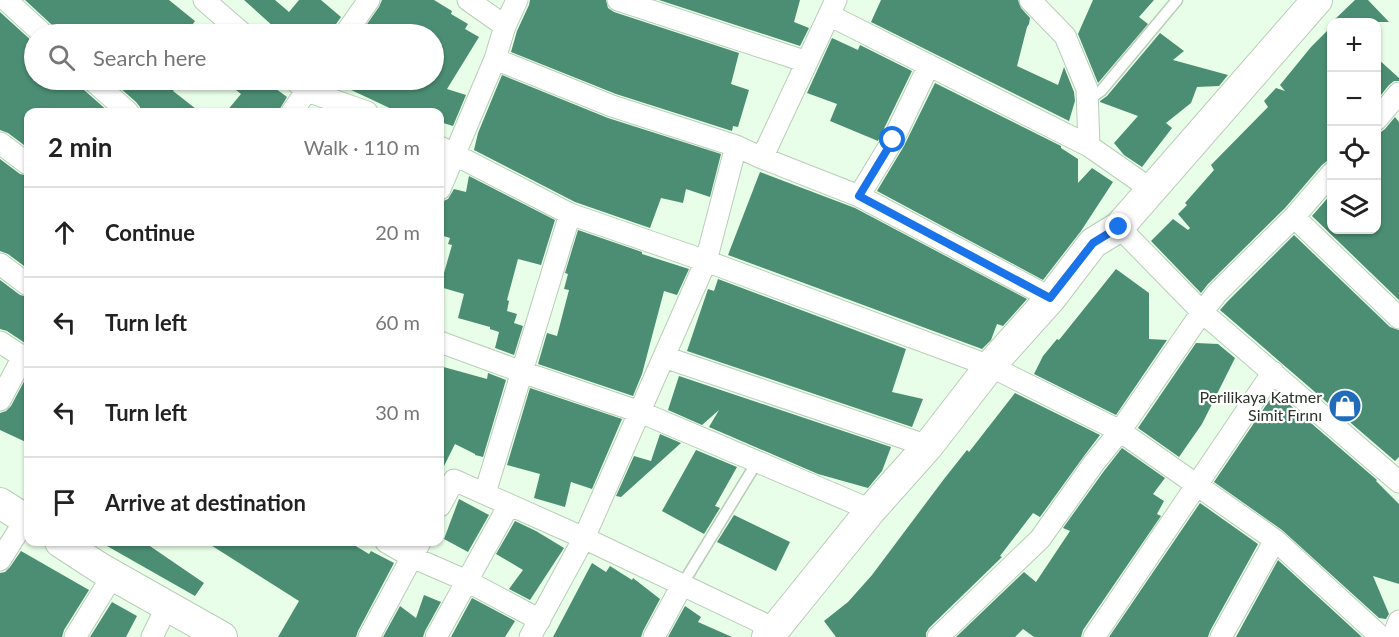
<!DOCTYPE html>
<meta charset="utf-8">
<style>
:root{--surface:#fff;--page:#f6f6f6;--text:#222;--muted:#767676;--line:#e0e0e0}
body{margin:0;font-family:Lato,sans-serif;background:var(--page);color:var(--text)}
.controls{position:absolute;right:18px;top:18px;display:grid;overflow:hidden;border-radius:12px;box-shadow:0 2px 4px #0004}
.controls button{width:54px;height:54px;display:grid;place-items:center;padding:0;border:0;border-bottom:2px solid var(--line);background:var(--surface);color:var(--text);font:30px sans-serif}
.stop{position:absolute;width:18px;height:18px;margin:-14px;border:4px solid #1a73e8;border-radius:50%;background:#fff}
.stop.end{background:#1a73e8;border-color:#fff;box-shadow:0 2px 6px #0008}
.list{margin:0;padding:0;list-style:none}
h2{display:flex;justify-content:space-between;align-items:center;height:78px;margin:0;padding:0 24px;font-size:26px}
h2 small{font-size:20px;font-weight:400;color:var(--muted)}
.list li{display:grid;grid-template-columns:39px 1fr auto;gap:18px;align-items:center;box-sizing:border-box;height:90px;padding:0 24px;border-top:2px solid var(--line)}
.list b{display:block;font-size:22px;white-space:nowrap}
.list em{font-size:20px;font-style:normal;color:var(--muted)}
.icon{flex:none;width:33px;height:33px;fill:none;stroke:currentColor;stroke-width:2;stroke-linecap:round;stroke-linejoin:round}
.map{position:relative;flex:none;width:1399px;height:637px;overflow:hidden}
.search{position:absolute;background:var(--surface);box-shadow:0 2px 4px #0004;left:24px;top:24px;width:420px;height:66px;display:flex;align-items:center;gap:15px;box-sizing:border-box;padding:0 21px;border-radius:33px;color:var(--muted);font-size:22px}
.panel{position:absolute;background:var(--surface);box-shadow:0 2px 4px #0004;left:24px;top:108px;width:420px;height:438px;border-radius:12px}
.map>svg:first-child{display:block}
</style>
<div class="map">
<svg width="1399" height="637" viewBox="0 0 1399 637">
<rect width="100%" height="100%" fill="#e9fee8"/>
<path fill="#4b8e73" d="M25,0H169L195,21L186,34H55V30L52,25Z
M244,0H275L289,12L299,0H321L341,17L334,27L333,34H270L275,28Z
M382,0H434L452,11L451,14L468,24L465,29L479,37L447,89L466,95L453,126L440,122V112H398L330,80H434V34H360L379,7Z
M530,0H606L608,8L614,12L739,53L731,84L749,90L738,127L733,126L732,131L616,94L511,52L517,31L529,5Z
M659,0H800L794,22L809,28L800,46Z
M881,0H1018L1021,8L1030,18L1029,24L1027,27L1017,66L1058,85L1064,67L1074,92L1075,101L1069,121L871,22Z
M1093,0H1154L1139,17L1148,24L1098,83L1078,34Z
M1355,0H1368L1389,22H1332Z
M0,12L34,43V80H80V85L84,90L109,112H28V148L8,133L0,130Z
M1332,26V161H1327L1322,165L1285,208L1208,284L1201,293L1151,241L1173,219L1188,230L1190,228L1178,214L1187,205L1185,203L1214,170L1211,165L1268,107L1264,101L1276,88L1285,91L1280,85L1311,47Z
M1160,33L1184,51L1173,60L1228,75L1219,86L1197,87L1191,103L1166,123L1172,128L1142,167L1124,155L1114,143L1138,116L1100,102V101L1107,96Z
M832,38L858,50L860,45L912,71L878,141L830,121L837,104L807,93Z
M1377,58L1399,78V81H1394L1389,85L1377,100Z
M502,75L608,118L721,154L710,197L686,189L683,203L661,198L650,228L575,202L474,150L478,133Z
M111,80H182L173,91L200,112H140V107L136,102Z
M224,80H264L287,97L278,112H226L241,94Z
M935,83L1061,146V148L1078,159V183L1092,168L1113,182L1081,231L1043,280L877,191L904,146Z
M1395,117L1399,122V300L1312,216L1332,193V230H1377V132H1381L1385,129Z
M0,159L20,174L28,176V269L8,254L0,251Z
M760,172L855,208L1027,299L1003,326L997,324L991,340L982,349L728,255Z
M469,176L555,220L541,265L518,259L507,300L509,301L507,311L517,314L514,323L523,326L514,355L495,348L499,332L490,329V327L458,318L464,294L440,287L452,245L448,244L450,238L440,235V205L441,202L448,199L454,189L466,192Z
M578,230L642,252V254L689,269L677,295L664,291L642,374L633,396L538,364L547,333L557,336L569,290L564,289L568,274L565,273Z
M1294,235L1390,327L1399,330V457L1395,461L1220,310L1227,302Z
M1116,269L1149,293V339L1167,340L1116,415L1034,374L1043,356L1057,339L1059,340Z
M718,279L906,349L892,392L923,399L912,427L687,351L708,289L714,291Z
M0,280L20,295L28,297V345L7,331L0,329Z
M1196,343L1218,344L1235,358L1202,424L1179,457L1138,428Z
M440,366L487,379L488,373L506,380L483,457L475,455V454L455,444L440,474Z
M28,374V443L0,430V413L6,411L11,406Z
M679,376L891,447L882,471L868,488L818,474L709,427L719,410L702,425L668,410Z
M530,388L622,419L592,489L571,482L565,507L534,498L540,474L507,465Z
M1275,392L1377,480L1376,481L1399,504V584L1373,576L1389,614L1386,619L1379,618L1282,530L1214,482Z
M1015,393L1100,435L1084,456L1040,517L1033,513L1000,556L1002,557L929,628L926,633V637H836L824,621L848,602L872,575L944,479L967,450L969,452Z
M660,434L681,443L621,497L616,496L634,456L651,461Z
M1122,448L1165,478L1153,494L1164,501L1157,514L1161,516L1083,630L1081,637H1034L1023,629L1015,637H956L1024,572L1036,582L1070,531L1063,528L1104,471Z
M696,450L737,467L715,506L720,508L704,534L662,511Z
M459,499L489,515L468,552L444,539Z
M1200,503L1258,544L1210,631L1208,637H1109Z
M734,515L790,542L776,571L717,542Z
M515,521L536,531L564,548L530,600L509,589L523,570L496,554Z
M100,542H144L204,583L195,596Z
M206,542H349L369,554L371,551L394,563L358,631L356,637H278L299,601Z
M21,551L89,590L64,630L62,637H0V573L5,572L10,567Z
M1278,560L1362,637H1236Z
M592,563L606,572L610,566L632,580L633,578L660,599L643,631L641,637H553Z
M424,595L441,602L425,631L423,637H383L400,606L416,618Z
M472,598L515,621L505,637H451Z
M112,602L137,616L126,637H90Z
M685,606L701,617L698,622L732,637H668Z"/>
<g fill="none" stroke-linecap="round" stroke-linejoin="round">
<g stroke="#b9cdb8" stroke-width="13">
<path id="lane" d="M1088,100L1101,91L1177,0
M682,585L757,462"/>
</g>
<g stroke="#b9cdb8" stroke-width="23">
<path id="street" d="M6,0L43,34
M204,0L243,34
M468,0L505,26
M618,0L807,62
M1030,0L1065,36L1087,89L1089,146L1152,190
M829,15L1089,146
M345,34L369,0
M495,59L612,106L736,146L762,158L859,196L1051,298
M92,80L128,112
M294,80L307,91L367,112
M292,112L314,80
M1376,120L1399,93
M0,143L28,164
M440,147L570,214L706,261L990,366L1120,431L1275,540L1381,637
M762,158L836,0
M440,189L495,59L505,26L517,0
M859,196L893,140L929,65
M1294,217L1399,318
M1119,227L1202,312L1399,482
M0,264L28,285
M0,342L23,357L28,358
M440,342L522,372L640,412L871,510
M664,357L928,446
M0,400L23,357
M485,493L570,214
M440,506L454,480L584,538L775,629
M386,542L412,557L467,581L540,620
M0,560L26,519
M75,637L113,575
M152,637L167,606
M369,637L420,542
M436,637L509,505
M530,637L584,538L706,261L736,146
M654,637L682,585
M938,637L1040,539L1094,463L1120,431L1202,312L1217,293L1294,217L1332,173
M1094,637L1273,372
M1221,637L1275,540
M1393,637L1399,621"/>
</g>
<g stroke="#b9cdb8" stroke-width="32">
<path id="secondary" d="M0,503L28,521
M60,542L100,568L222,637
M767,637L775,629L871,510L928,446L990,366L1051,298L1093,243L1119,227L1317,0"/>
</g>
<use href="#lane" stroke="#fff" stroke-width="10"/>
<use href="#street" stroke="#fff" stroke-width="21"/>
<use href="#secondary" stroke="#fff" stroke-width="30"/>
</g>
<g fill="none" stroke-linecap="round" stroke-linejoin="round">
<path stroke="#1a73e8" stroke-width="8" d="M893,140L859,196L1050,298L1093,243L1119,227"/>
</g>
<defs>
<g id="shop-disc" transform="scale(1.725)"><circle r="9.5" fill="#206cbb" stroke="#fff"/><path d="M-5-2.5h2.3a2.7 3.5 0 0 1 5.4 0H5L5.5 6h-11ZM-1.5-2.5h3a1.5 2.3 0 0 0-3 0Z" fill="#fff"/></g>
</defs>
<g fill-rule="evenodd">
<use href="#shop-disc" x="1345" y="406"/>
</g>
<g text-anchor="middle" stroke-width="4.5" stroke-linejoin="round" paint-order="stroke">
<g font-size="16" fill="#2c332b" stroke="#fff" text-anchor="end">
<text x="1322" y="403">Perilikaya Katmer<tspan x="1322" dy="18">Simit Fırını</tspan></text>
</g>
</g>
</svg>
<div class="controls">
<button>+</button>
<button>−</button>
<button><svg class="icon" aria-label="locate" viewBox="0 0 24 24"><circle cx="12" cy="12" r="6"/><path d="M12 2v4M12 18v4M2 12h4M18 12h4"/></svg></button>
<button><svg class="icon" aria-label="layers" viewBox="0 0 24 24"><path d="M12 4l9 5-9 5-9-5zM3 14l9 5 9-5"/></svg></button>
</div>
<div class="stop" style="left:893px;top:140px"></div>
<div class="stop end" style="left:1119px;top:227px"></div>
<div class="search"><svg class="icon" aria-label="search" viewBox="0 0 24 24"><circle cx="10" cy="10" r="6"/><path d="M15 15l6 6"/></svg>Search here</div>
<section class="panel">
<h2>2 min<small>Walk · 110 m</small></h2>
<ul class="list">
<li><svg class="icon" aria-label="ahead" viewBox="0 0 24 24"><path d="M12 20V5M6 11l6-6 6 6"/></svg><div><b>Continue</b></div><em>20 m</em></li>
<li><svg class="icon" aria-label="left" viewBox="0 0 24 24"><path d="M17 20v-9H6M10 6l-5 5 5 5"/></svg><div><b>Turn left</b></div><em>60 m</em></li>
<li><svg class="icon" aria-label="left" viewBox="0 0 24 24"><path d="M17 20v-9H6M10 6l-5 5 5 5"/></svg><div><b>Turn left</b></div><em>30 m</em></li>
<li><svg class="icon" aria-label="arrive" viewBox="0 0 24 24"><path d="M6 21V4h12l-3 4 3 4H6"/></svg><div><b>Arrive at destination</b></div></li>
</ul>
</section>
</div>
